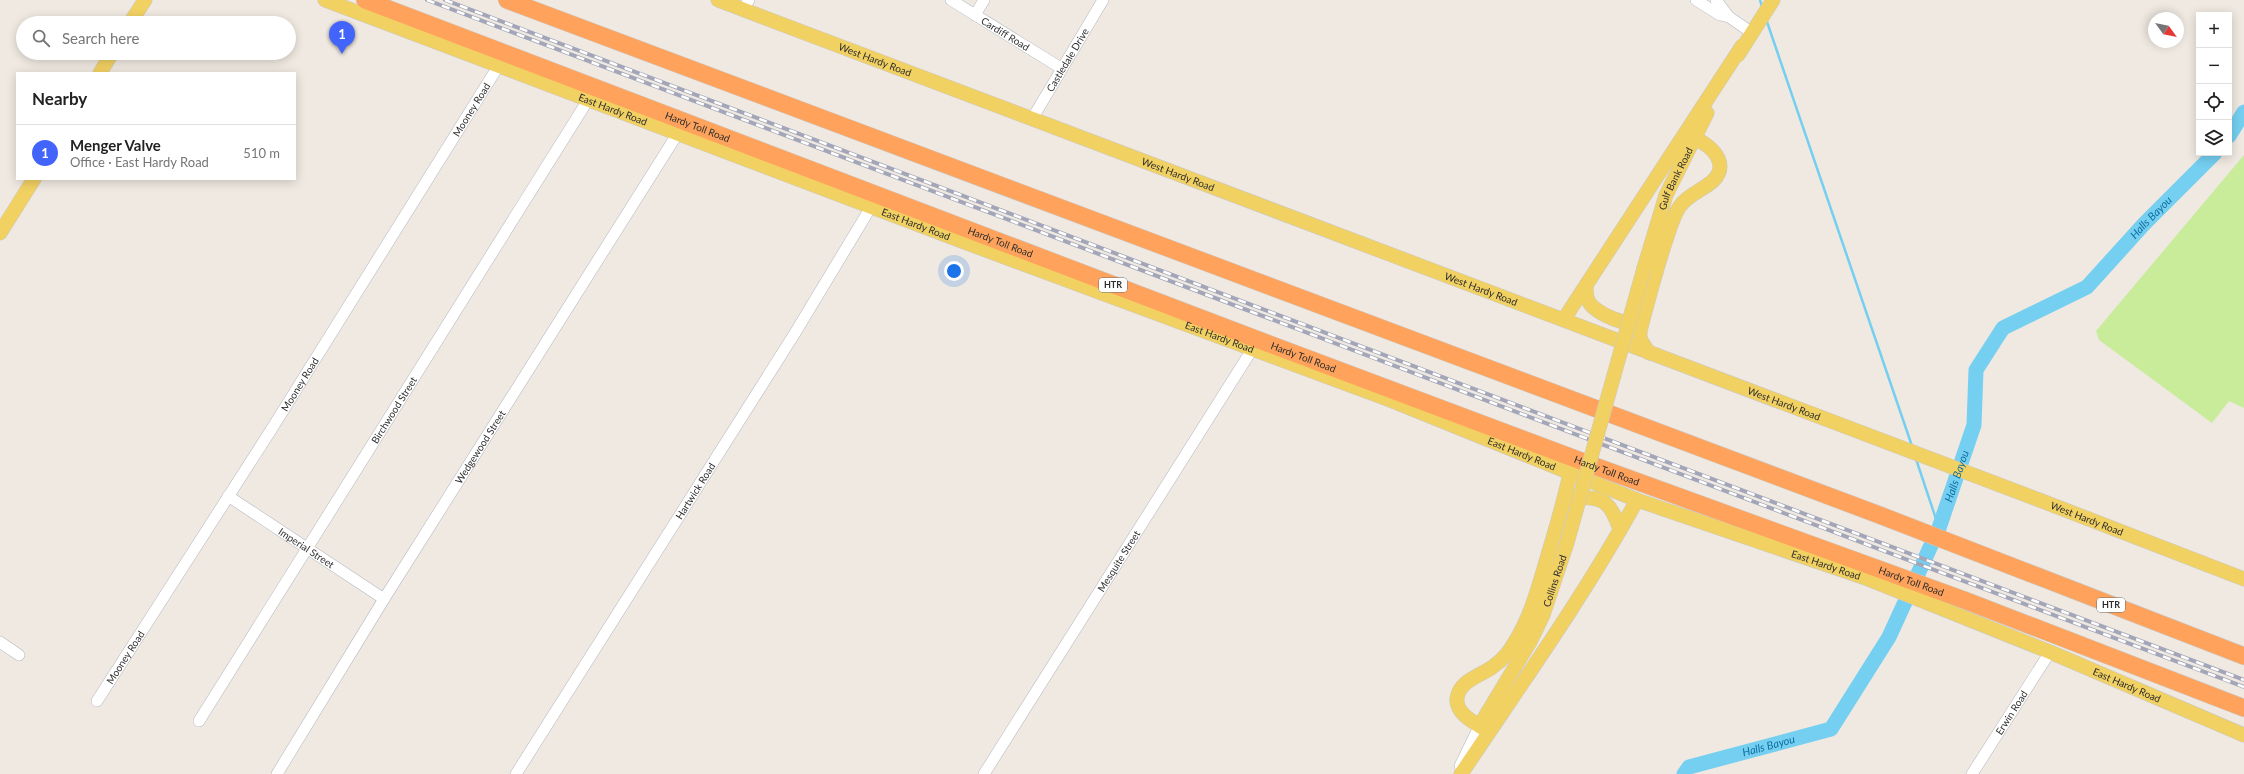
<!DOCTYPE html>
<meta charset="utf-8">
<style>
:root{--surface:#fff;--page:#f2f2f2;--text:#222;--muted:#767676;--line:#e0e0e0;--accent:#4264fb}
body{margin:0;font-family:Lato,sans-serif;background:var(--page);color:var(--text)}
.controls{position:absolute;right:12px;top:12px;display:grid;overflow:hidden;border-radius:0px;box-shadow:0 2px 10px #0003}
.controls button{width:36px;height:36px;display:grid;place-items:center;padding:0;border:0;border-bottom:1px solid var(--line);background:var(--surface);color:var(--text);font:20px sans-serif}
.compass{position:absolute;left:2148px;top:12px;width:36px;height:36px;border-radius:50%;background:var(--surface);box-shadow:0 2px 10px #0003;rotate:123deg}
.you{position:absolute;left:954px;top:271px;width:14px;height:14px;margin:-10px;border:3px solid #fff;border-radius:50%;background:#1a73e8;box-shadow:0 0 0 6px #1a73e833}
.badge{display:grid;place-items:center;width:26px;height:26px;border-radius:50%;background:var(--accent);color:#fff;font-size:13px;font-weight:700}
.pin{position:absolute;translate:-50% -33px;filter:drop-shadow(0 1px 2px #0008)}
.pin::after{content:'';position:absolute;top:21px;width:14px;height:12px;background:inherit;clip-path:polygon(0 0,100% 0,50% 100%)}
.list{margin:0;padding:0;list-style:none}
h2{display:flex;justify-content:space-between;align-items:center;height:52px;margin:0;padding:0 16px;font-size:17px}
h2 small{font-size:13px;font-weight:400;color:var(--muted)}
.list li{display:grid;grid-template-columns:26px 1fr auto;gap:12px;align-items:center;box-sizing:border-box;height:56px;padding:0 16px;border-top:1px solid var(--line)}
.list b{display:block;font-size:15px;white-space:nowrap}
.list p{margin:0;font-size:13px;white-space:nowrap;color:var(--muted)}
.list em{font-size:13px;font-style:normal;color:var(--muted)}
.icon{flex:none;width:22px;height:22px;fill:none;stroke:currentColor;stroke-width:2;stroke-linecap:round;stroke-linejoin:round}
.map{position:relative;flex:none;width:2244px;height:774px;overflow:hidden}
.search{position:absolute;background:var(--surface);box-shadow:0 2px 10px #0003;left:16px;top:16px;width:280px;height:44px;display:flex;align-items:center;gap:10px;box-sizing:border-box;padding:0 14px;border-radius:22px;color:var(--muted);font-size:15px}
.panel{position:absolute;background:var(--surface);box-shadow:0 2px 10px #0003;left:16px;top:72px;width:280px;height:108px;border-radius:0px}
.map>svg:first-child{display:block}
</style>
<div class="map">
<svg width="2244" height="774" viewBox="0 0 2244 774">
<rect width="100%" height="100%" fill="#efe9e1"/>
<path fill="#c9ec9a" d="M2244,155V408L2229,401L2212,423L2099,340L2096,331Z"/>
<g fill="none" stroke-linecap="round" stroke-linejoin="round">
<path stroke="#75cff0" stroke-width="2.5" d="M1760,0L1762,7
M1766,19L1912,446
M1916,459L1939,528"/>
<g stroke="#75cff0" stroke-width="15">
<path d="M2229,136L2244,112"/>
<path id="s1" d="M1684,774L1689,767L1831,729L1889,637L1939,528L1974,425L1976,370L2003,328L2087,287L2144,224L2215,153"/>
</g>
<g stroke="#b4b7c1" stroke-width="12">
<g id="minor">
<path id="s2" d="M951,0L1061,68"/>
<path d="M1696,0L1720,15L1729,17L1751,32"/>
<path d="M1716,0L1729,17"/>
<path d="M743,10L749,0"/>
<path d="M975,15L984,0"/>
<path id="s3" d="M1032,119L1103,0"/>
<path id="s4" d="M228,496L384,599"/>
<path d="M0,642L19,655"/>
<path id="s5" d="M97,701L271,430L499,65"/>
<path id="s6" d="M199,721L588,100"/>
<path d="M1460,766L1480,725"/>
<path id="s7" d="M277,774L384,599L678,133"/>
<path id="s8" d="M516,774L795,333L871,207"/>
<path id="s9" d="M984,774L1253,348"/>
<path id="s10" d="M1972,774L2050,652"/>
</g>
</g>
<g stroke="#c9c9c9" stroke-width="15">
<g id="major">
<path id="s11" d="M325,0L964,242L1390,400L1637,500L1868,579L2050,652L2244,735"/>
<path id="s12" d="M718,0L2042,501L2244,579"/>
<path d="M130,23L145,0"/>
<path d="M1738,55L1773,0"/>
<path d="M100,73L112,53"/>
<path d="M0,233L34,179"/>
<path id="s13" d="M1644,268L1666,195L1707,113"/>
<path d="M1586,286C1586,291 1586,298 1589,302C1595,313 1628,328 1639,321"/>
<path d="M1564,319L1742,46"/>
<path d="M1649,353L1640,339V331C1648,300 1656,270 1666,240C1670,228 1673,216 1680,206C1691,190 1719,186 1720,167C1720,150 1700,141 1687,133"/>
<path d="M1570,500L1572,498C1603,495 1611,502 1620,530"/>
<path id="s14" d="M1480,725L1530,642L1543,615L1567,543"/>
<path d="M1489,732C1478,724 1455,715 1457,698C1460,679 1484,675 1495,665C1502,660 1509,652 1513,645C1529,621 1537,592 1545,565C1554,535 1563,505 1570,474"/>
<path d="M1461,774C1521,684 1585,595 1637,500"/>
</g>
</g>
<g stroke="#c9c9c9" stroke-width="18">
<g id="highway">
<path id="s15" d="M365,0L1240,333L1589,464L1964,600L2244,708"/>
<path d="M507,0L1882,516L2244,656"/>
</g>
</g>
<use href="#minor" stroke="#fff" stroke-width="11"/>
<use href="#major" stroke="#f2d163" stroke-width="14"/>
<use href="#highway" stroke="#ffa35c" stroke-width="17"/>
<g stroke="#a3a6b8" stroke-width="4">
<path id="rail" d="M427,0L2244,687
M445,0L2244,680"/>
</g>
<use href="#rail" stroke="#fff" stroke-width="2.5" stroke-dasharray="8" stroke-linecap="butt"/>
<g stroke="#c9c9c9" stroke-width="15" stroke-linecap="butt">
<path id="major-bridge" d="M1567,543L1644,268"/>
</g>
<use href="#major-bridge" stroke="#f2d163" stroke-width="14"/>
</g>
<g text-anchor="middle" stroke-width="3.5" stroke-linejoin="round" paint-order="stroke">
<g fill="#fff" stroke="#6d6d6d" stroke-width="1">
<rect x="1099" y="278" width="28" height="14" rx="3"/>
<rect x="2097" y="598" width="28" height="14" rx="3"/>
</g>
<g font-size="9" font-weight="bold" fill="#2e2e2e">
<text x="1113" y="288">HTR</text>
<text x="2111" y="608">HTR</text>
</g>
<g font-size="10" fill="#2e2e2e" stroke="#fff">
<text dy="4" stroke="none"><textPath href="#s2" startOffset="64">Cardiff Road</textPath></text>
<text dy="4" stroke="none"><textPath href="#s12" startOffset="168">West Hardy Road</textPath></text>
<text dy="4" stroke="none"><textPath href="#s3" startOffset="69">Castledale Drive</textPath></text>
<text dy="4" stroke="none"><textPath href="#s5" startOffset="700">Mooney Road</textPath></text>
<text dy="4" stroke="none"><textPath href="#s11" startOffset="308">East Hardy Road</textPath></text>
<text dy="4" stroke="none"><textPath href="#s15" startOffset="356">Hardy Toll Road</textPath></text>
<text dy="4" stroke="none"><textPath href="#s12" startOffset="492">West Hardy Road</textPath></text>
<text dy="4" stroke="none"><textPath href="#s13" startOffset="95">Gulf Bank Road</textPath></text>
<text dy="4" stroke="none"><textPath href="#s11" startOffset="632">East Hardy Road</textPath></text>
<text dy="4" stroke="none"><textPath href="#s15" startOffset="680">Hardy Toll Road</textPath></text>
<text dy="4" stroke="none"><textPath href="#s12" startOffset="816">West Hardy Road</textPath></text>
<text dy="4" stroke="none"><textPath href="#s11" startOffset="956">East Hardy Road</textPath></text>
<text dy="4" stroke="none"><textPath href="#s15" startOffset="1004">Hardy Toll Road</textPath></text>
<text dy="4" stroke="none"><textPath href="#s5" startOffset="376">Mooney Road</textPath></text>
<text dy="4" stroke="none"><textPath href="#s12" startOffset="1140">West Hardy Road</textPath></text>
<text dy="4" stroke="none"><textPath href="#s6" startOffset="367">Birchwood Street</textPath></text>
<text dy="4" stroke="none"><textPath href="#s7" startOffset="385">Wedgewood Street</textPath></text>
<text dy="4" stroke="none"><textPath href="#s11" startOffset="1280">East Hardy Road</textPath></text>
<text dy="4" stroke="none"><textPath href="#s15" startOffset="1328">Hardy Toll Road</textPath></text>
<text dy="4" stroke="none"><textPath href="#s8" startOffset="335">Hartwick Road</textPath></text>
<text dy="4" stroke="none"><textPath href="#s12" startOffset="1464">West Hardy Road</textPath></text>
<text dy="4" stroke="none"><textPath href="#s4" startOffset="94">Imperial Street</textPath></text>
<text dy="4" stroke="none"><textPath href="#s9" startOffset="252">Mesquite Street</textPath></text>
<text dy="4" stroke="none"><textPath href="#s11" startOffset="1604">East Hardy Road</textPath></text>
<text dy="4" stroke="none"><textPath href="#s15" startOffset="1652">Hardy Toll Road</textPath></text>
<text dy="4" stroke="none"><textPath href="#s14" startOffset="163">Collins Road</textPath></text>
<text dy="4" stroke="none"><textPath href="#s5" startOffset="52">Mooney Road</textPath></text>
<text dy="4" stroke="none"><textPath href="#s11" startOffset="1928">East Hardy Road</textPath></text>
<text dy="4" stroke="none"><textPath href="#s10" startOffset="73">Erwin Road</textPath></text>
</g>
<g font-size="11" font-style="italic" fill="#0d6fa3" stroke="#fff">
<text dy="4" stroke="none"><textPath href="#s1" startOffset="786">Halls Bayou</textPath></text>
<text dy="4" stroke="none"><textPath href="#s1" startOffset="439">Halls Bayou</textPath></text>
<text dy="4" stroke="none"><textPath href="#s1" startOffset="91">Halls Bayou</textPath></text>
</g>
</g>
</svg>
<div class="controls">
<button>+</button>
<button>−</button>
<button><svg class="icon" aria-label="locate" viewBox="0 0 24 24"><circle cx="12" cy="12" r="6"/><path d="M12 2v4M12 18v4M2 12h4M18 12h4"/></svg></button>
<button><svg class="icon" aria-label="layers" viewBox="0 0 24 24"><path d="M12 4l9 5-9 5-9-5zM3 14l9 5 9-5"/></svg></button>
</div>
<svg class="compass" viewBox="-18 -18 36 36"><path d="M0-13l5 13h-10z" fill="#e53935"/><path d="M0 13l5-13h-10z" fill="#767676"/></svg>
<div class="you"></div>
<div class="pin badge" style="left:342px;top:54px">1</div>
<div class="search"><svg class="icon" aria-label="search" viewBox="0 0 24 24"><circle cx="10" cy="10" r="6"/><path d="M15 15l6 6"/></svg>Search here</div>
<section class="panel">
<h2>Nearby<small></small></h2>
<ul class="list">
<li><span class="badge">1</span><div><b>Menger Valve</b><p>Office · East Hardy Road</p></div><em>510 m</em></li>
</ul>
</section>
</div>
